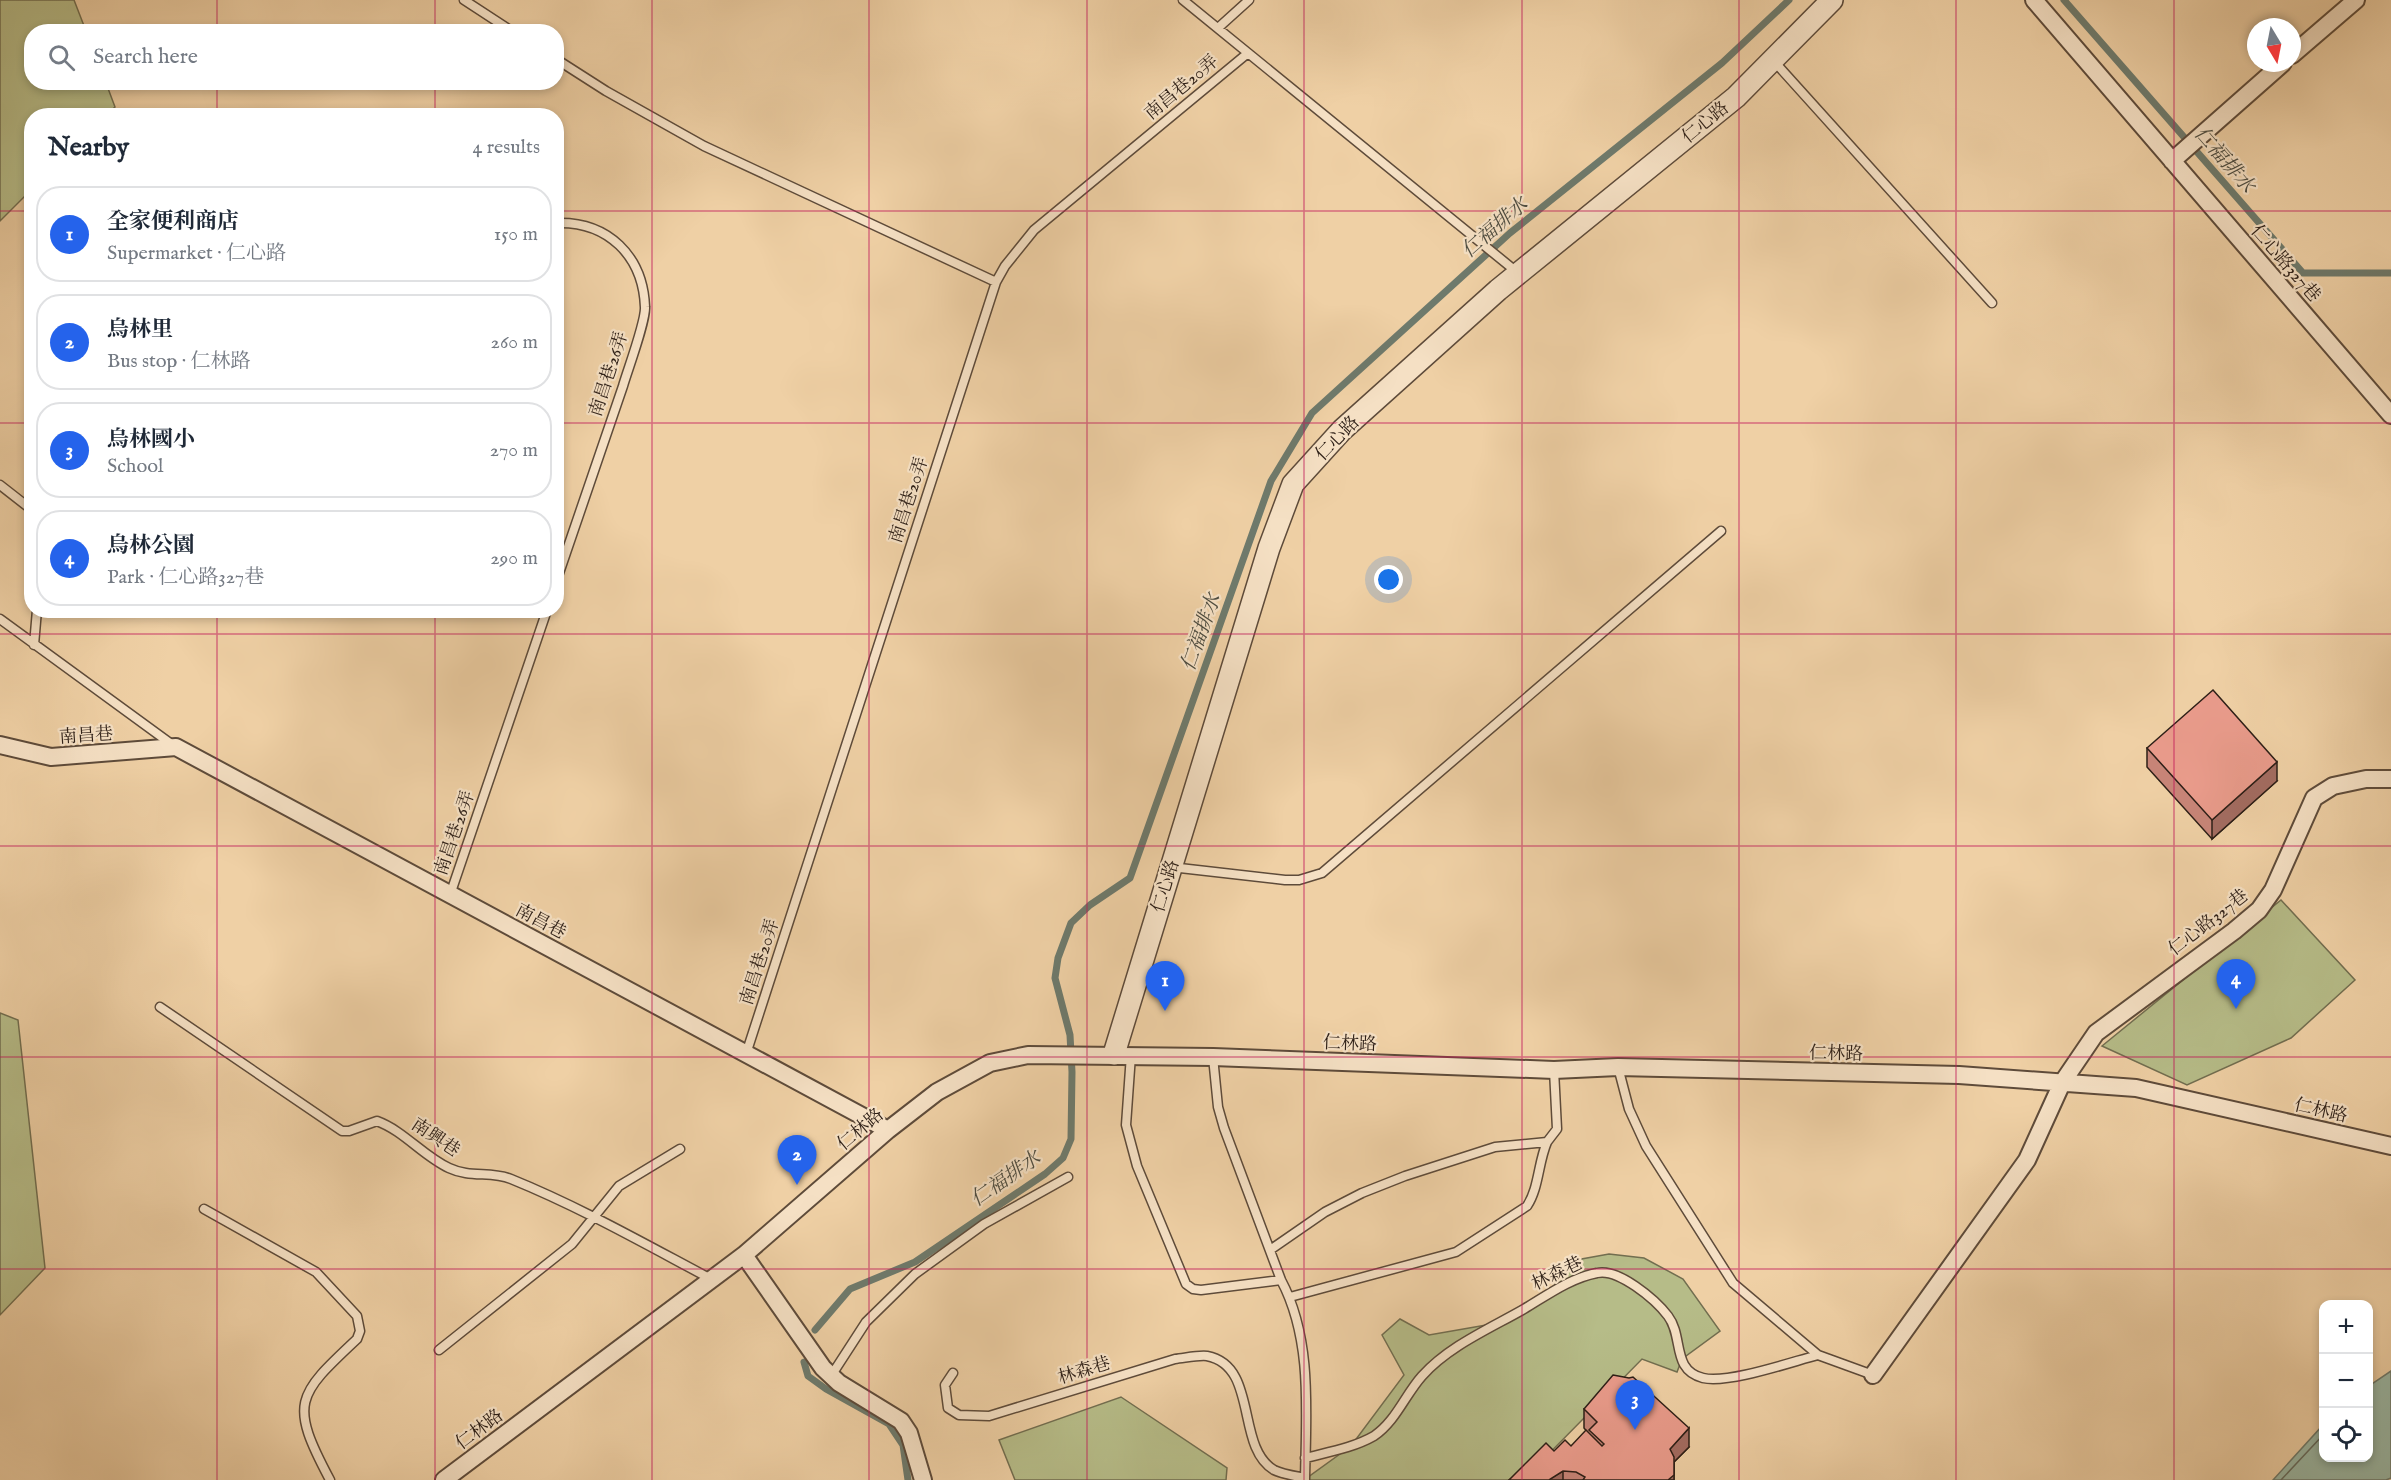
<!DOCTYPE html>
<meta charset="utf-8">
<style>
:root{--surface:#fff;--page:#f6f6f7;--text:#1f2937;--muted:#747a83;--line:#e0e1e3;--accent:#2563eb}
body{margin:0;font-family:"IM FELL English","Noto Serif TC",serif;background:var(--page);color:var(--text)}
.controls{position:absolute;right:18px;bottom:18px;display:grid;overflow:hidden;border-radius:12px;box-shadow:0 3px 9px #0003}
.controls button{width:54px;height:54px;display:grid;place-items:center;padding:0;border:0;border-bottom:2px solid var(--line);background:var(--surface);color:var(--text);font:30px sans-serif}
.compass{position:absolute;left:2247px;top:18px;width:54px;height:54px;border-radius:50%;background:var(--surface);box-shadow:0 3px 9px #0003;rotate:170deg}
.you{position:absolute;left:1389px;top:580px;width:21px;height:21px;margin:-15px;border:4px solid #fff;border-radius:50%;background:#1a73e8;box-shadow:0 0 0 9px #1a73e833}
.badge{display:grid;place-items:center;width:39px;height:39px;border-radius:50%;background:var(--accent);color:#fff;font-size:20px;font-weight:700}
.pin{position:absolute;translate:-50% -50px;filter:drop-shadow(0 2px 3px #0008)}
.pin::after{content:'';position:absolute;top:32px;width:21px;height:18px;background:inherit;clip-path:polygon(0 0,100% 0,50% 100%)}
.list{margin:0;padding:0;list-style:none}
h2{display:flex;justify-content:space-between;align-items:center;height:78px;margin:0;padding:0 24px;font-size:26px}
h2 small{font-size:20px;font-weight:400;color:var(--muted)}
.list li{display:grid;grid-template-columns:39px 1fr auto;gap:18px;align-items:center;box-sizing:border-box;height:96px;margin:0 12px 12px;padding:0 12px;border:2px solid var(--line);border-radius:24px}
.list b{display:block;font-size:22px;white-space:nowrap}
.list p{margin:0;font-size:20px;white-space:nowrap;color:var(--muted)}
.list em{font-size:20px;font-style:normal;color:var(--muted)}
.icon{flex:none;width:33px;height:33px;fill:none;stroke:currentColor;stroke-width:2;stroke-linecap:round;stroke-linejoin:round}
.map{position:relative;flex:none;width:2391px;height:1480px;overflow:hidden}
.search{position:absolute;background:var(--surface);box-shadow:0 3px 9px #0003;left:24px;top:24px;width:540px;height:66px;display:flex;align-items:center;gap:15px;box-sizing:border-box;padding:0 21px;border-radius:24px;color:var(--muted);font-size:22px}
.panel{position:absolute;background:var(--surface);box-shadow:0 3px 9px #0003;left:24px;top:108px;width:540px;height:510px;border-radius:24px}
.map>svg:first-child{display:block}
</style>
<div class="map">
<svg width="2391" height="1480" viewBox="0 0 2391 1480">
<rect width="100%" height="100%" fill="#efd0a5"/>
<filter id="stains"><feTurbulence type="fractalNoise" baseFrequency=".00333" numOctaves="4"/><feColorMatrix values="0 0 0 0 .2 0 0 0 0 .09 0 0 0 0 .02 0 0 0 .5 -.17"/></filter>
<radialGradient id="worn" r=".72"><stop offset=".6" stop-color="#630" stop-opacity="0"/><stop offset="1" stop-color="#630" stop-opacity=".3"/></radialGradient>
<path fill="#b6bc88" stroke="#726e50" stroke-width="1.5" d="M0,0H74L86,31L32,32V82L106,83L115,107L106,115L32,116L31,190L0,221Z
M2281,900L2355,980L2291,1038L2187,1085L2102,1046Z
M0,1013L18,1020L45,1268L0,1315Z
M1609,1254L1644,1258L1683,1279L1720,1331L1682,1359L1677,1372L1642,1359L1523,1480H1304L1351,1446L1404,1375L1382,1335L1400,1319L1429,1335L1492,1324L1536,1306L1576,1260Z
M1121,1397L1227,1468L1226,1480H1015L999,1440Z"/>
<path fill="#9ab7a4" stroke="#6e7a6c" stroke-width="1.5" d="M2391,1371V1478L2386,1480H2273L2323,1425L2324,1458H2368L2369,1386Z"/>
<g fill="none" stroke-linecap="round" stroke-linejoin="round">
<path stroke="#646b5e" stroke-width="1.5" d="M2281,1480L2324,1434"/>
<path stroke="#6e7a6c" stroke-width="7" d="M2064,0L2303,273H2391
M815,1330L850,1289L915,1262L1045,1174L1063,1158L1071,1139L1072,1072L1070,1035L1055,978L1058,958L1071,923L1090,905L1130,878L1271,481L1312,413L1510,233L1722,63L1789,0
M804,1362L808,1376L826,1389L889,1424L903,1445L908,1480"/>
<g stroke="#5e4b3a" stroke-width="11">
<path id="service" d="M464,0L513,32
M1183,0L1518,273
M1218,28L1249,0
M556,59L606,91L704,146L996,282
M1772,59L1992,303
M556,223C608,221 643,256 645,307C646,321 628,369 623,386C601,451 579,516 556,582
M0,485L32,510
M0,619L174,746
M34,645L37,610
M1171,867L1285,880H1299L1322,873L1721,531
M450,895L547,610
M160,1007L342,1131H349L377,1121C404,1131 423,1156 449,1168C470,1178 491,1171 511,1179C580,1207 645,1244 711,1279
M746,1054L996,282L1005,266L1034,230L1248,53
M1131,1055L1126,1125L1137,1166L1186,1284L1193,1289L1201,1290L1281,1280
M1213,1057L1218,1107L1224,1128L1281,1280C1313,1340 1306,1414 1305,1480
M1618,1067L1629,1109L1646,1146L1733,1283L1818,1355L1873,1375
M204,1209L316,1272L357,1316L360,1331L357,1339C296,1396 289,1403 330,1480
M1270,1250L1325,1212L1362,1193L1405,1176L1495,1147L1547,1142L1557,1129L1554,1070
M1290,1297L1456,1252L1527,1206C1539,1188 1538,1163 1547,1142
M439,1350L572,1244L619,1186L680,1149
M953,1373L945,1385L948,1408L959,1415L989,1416L1175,1359C1185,1358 1198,1355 1207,1356C1259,1366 1235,1447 1274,1470C1282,1474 1295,1476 1305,1478
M831,1376L866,1322L915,1274L984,1224L1068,1177
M1305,1458C1328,1452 1353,1448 1374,1436C1396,1421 1405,1395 1422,1376C1449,1346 1489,1329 1524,1309C1546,1296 1570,1278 1597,1273C1618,1268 1655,1299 1668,1316C1684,1337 1671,1370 1703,1378C1728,1384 1791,1362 1818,1355"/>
</g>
<g stroke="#5e4b3a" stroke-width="20">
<path id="minor" d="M2034,0L2391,415
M2292,55L2356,0
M2172,161L2283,63
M0,745L51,757L176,747L888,1130
M744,1255L823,1368L839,1383L901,1421L909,1433L923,1480
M1873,1375L2027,1160L2062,1083L2096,1033L2234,931L2259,910L2273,890L2314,798L2333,786L2366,779H2391
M444,1480L744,1255L888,1130L937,1092L990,1063L1028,1055L1213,1057L1554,1070L1618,1067L1959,1075L2136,1088L2391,1146"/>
</g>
<g stroke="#5e4b3a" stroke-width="24">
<path id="tertiary" d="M1114,1054L1269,548L1293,484L1342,430L1498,290L1736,97L1832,0"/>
</g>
<use href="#service" stroke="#f5e0c4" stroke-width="8"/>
<use href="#minor" stroke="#f5e0c4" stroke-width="16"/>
<use href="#tertiary" stroke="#f5e0c4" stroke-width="21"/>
</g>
<path fill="#c88578" stroke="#2d1f17" stroke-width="1.5" d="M2147,748L2277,781L2212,839L2147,767Z
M1584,1409L1689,1447L1674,1462V1480H1509L1554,1451L1571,1446L1589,1434L1584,1428Z"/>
<path fill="#a36c61" stroke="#2d1f17" stroke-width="1.5" d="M2277,762V781L2212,839V820Z
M1689,1428V1447L1674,1462V1480H1668L1670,1449Z
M1563,1471V1480H1549L1551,1478Z"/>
<path fill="#e99b8b" stroke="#2d1f17" stroke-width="1.5" d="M2213,690L2277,762L2212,820L2147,748Z
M1613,1375L1629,1378L1633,1377L1689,1428L1670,1449L1674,1457V1475L1668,1480H1583L1585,1477L1576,1472L1563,1471L1549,1480H1509L1546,1443L1554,1451L1565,1440L1571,1446L1586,1430L1602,1446L1604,1444L1589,1430L1597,1422L1584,1409Z"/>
<path fill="none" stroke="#c2185b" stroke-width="1.5" stroke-opacity="0.55" d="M217,0V32M435,0V32M652,0V1480M869,0V1480M1087,0V1480M1304,0V1480M1522,0V1480M1739,0V1480M1956,0V1480M2174,0V1480M217,82V116M435,82V116M0,211H32M556,211H2391M0,423H32M556,423H2391M217,610V1480M435,610V1480M0,634H2391M0,846H2391M0,1057H2391M0,1269H2391"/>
<g text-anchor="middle" stroke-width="4.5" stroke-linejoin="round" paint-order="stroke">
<g font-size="18" fill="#2d1f17" stroke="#f5e0c4">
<text transform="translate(1181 87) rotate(-40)" y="6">南昌巷20弄</text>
<text transform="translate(1705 122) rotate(-39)" y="6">仁心路</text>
<text transform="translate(2286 263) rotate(49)" y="6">仁心路327巷</text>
<text transform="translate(608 374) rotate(-72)" y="6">南昌巷26弄</text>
<text transform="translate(1337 438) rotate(-46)" y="6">仁心路</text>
<text transform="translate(908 500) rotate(-72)" y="6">南昌巷20弄</text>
<text transform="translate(86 735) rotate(-4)" y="6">南昌巷</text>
<text transform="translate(454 833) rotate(-71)" y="6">南昌巷26弄</text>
<text transform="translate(1165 886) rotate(-73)" y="6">仁心路</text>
<text transform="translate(541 921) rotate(28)" y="6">南昌巷</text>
<text transform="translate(2208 922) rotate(-38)" y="6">仁心路327巷</text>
<text transform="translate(759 962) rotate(-72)" y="6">南昌巷20弄</text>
<text transform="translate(1350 1043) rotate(2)" y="6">仁林路</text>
<text transform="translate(1836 1053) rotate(1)" y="6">仁林路</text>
<text transform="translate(2321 1110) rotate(13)" y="6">仁林路</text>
<text transform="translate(860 1129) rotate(-40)" y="6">仁林路</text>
<text transform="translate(436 1137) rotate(34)" y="6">南興巷</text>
<text transform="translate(1557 1273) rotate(-26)" y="6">林森巷</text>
<text transform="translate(1084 1370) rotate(-17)" y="6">林森巷</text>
<text transform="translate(479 1429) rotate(-37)" y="6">仁林路</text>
</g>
<g font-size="20" font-style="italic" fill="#4e4d41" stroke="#f5e0c4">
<text transform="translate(2225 159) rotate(49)" y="7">仁福排水</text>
<text transform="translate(1494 227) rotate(-41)" y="7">仁福排水</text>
<text transform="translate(1200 632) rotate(-70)" y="7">仁福排水</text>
<text transform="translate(1005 1178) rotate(-35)" y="7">仁福排水</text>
</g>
</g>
<rect width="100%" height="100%" filter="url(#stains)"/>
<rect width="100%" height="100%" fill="url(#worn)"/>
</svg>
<div class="controls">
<button>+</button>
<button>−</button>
<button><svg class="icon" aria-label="locate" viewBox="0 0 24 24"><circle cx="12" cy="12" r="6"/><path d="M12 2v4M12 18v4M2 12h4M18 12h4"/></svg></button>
</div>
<svg class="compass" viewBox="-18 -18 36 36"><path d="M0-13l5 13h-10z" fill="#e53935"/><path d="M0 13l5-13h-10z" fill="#747a83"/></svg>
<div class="you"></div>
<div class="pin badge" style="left:1165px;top:1011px">1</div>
<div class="pin badge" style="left:797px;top:1185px">2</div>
<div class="pin badge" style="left:1635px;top:1430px">3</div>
<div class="pin badge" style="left:2236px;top:1009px">4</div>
<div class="search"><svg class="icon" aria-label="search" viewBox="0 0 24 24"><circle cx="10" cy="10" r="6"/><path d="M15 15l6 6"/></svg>Search here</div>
<section class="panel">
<h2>Nearby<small>4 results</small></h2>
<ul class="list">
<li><span class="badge">1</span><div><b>全家便利商店</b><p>Supermarket · 仁心路</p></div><em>150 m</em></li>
<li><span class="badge">2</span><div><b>烏林里</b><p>Bus stop · 仁林路</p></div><em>260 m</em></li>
<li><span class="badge">3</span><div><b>烏林國小</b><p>School</p></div><em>270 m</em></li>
<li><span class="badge">4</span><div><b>烏林公園</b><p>Park · 仁心路327巷</p></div><em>290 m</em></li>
</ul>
</section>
</div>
